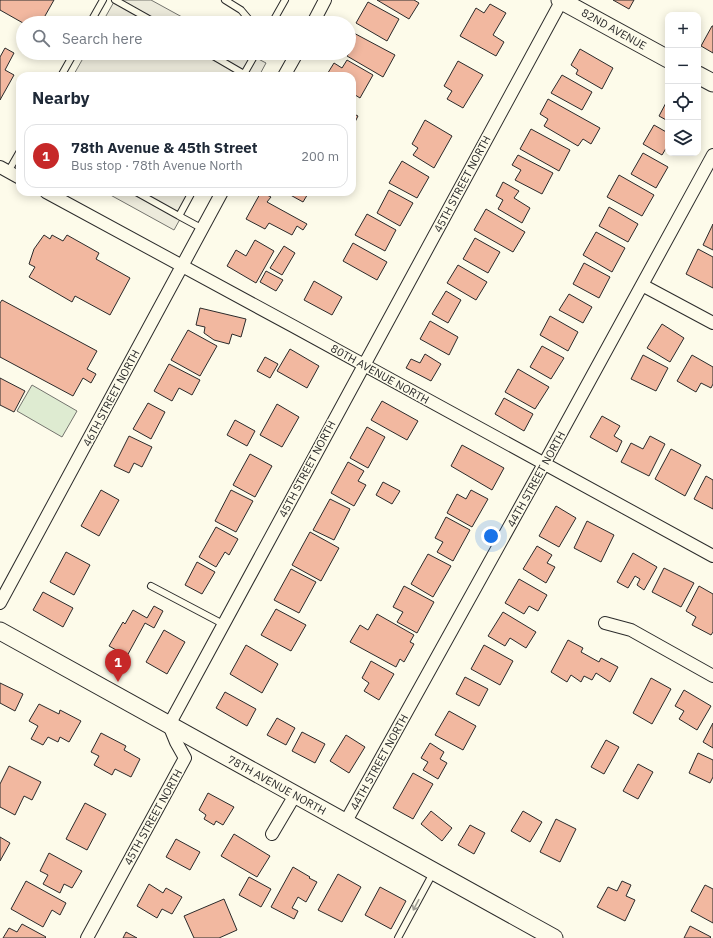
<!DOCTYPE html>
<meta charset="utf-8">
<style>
:root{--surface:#fff;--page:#f6f6f7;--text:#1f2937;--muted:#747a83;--line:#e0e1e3;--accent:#c62828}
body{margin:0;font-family:"IBM Plex Sans",sans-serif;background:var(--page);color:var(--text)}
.controls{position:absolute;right:12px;top:12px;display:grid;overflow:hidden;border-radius:8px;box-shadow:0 2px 10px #0003}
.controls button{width:36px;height:36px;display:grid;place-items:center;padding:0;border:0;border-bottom:1px solid var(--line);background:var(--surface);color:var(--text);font:20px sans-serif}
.you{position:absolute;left:491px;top:536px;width:14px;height:14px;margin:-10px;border:3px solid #fff;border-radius:50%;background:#1a73e8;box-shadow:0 0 0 6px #1a73e833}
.badge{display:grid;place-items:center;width:26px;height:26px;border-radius:50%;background:var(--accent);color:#fff;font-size:13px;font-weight:700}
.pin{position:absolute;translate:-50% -33px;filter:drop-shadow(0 1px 2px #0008)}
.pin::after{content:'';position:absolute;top:21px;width:14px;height:12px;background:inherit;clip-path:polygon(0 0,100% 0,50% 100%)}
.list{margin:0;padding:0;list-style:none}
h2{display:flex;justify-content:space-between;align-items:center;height:52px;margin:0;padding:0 16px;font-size:17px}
h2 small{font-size:13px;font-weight:400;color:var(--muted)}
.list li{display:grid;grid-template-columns:26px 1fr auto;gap:12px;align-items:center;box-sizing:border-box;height:64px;margin:0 8px 8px;padding:0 8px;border:1px solid var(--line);border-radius:12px}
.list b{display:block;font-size:15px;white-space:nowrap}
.list p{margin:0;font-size:13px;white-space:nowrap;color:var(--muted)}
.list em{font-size:13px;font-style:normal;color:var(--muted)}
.icon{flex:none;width:22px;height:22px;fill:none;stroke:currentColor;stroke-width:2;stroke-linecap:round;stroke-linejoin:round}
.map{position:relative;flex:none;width:713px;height:938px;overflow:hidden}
.search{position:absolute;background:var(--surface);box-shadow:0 2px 10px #0003;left:16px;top:16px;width:340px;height:44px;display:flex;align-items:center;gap:10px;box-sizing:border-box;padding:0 14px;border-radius:22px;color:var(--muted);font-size:15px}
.panel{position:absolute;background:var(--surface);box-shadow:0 2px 10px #0003;left:16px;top:72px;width:340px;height:124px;border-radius:12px}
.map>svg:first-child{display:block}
</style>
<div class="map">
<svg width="713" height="938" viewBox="0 0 713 938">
<rect width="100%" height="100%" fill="#fdfbea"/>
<path fill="#deebd1" stroke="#74746e" d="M32,385L77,411L62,437L17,411Z"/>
<path fill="#eceadb" stroke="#74746e" d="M115,0H151L193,23H102Z
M86,53H247L266,63L259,76H73Z
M105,192H195L174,230Z"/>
<path fill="#f2b8a0" stroke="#2b2b2b" d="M0,0H54L41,23H23L0,10Z
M377,0H414L419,3L409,19Z
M613,0H634L629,9Z
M368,2L399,19L387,41L356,23Z
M490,4L506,13L493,35L504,42L496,56L460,36L476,8L484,13Z
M712,26H713V53L701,46Z
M350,31L395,55L383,77L347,56L349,53V33Z
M5,48L14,53L5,70L14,75L0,100V57Z
M580,49L613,68L602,89L576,74L578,70L571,65Z
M347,60L373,75L360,98L352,93V76H326L334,63L342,68Z
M458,61L483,75L463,108L447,99L452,91L444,86Z
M562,75L592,92L582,110L551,93Z
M548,99L600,128L591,144L583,139L578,146L544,126L548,119L540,114Z
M668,99V121L659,116Z
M352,113L358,116L353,126L352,125Z
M425,120L452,136L434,168L413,155L418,148L412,144Z
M654,125L668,133V145L662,155L643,144Z
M531,129L570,150L559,171L520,149Z
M643,153L668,167L656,188L631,174Z
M518,155L553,173L542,194L515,180L521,170L512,165Z
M402,161L429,177L417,198L389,183Z
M619,175L654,195L642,216L607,197Z
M503,182L519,191L514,198L530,208L522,223L498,209L503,200L496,196Z
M389,190L413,203L400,226L377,213Z
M261,192L271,197L267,202L307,224L303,230L297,226L292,235L269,223L265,229L246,219Z
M285,192H309L303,202Z
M609,207L638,224L628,242L599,226Z
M486,209L525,232L513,252L474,230Z
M367,214L396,230L385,251L355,235Z
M713,224V250L703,245Z
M596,232L625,248L612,272L583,255Z
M44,235L50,239L52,235L63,241L67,235L99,253L96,259L130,278L110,315L75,296L72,302L29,277L35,267L29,264L34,249Z
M475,238L500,252L488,273L463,259Z
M255,240L274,251L256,283L227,266L236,250L246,256Z
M353,243L387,262L377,280L343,261Z
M284,246L295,253L282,275L270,268Z
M698,249L713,257V288L686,274Z
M584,263L610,277L599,298L573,284Z
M458,265L487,282L476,300L447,283Z
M266,271L283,280L276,291L260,282Z
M314,281L342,297L332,315L304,300Z
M446,291L461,300L448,323L432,314Z
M569,294L592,307L583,323L559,310Z
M2,300L97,351L87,369L96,374L91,383L83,378L73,396L0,357V303Z
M200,308L246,319L241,337L232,334L229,344L214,340L204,333L205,327L196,325Z
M550,316L578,332L568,351L540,335Z
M430,321L458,337L449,355L420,339Z
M662,324L684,338L670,362L647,348Z
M188,330L217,346L200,376L171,360Z
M542,346L564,358L551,379L530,367Z
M290,349L319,366L307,388L277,371Z
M425,354L441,364L431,381L406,368L411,359L420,363Z
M643,355L668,368L656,391L631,379Z
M692,355L713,367V384L711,388L701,383L696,392L677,381Z
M265,357L278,364L270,378L257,371Z
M169,364L200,380L192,395L179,388L172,401L154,391Z
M518,369L549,387L535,409L505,392Z
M0,378L25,391L14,412L0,405Z
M504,398L533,414L524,431L495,414Z
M382,401L418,421L407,440L371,420Z
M148,403L165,412L151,439L133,429Z
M277,404L299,417L282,447L260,435Z
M602,416L620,426L614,436L622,441L617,452L590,437Z
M235,420L255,431L247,446L227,435Z
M367,427L385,437L368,468L350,458Z
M129,436L152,447L142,467L134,463L129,473L114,466Z
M650,436L665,444L649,476L621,462L631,443L643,449Z
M462,445L504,468L492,490L451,466Z
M671,449L701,465L685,496L655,479Z
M250,454L272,466L255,497L233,485Z
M348,462L364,471L358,481L366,485L354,506L331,493Z
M706,476L713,480V509L694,499Z
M383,482L400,491L392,504L376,495Z
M101,490L119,500L99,536L81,526Z
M231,490L253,501L236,532L215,521Z
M471,490L488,499L472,527L447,513L457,494L466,499Z
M330,499L350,509L334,540L313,530Z
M556,506L576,518L559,547L539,536Z
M446,517L470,530L453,561L437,552L443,542L435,538Z
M587,521L614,535L601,562L574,548Z
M216,527L238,539L229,555L225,552L216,567L199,557Z
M310,532L339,548L321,581L292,565Z
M537,546L552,555L547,563L555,567L546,583L523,569Z
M66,552L90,565L74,595L50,582Z
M633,553L657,567L644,590L637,585L640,579L635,576L628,588L617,582Z
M428,554L451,566L433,597L411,584Z
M197,562L215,572L202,594L185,585Z
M664,568L694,583L681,607L652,592Z
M291,569L316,582L299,613L274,600Z
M519,579L547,595L538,611L529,606L524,614L505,603Z
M404,586L434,602L417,633L397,622L403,612L393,607Z
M699,586L713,594V632L711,635L692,625L696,617L686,611Z
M43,592L73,608L63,627L33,610Z
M154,606L163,611L154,628L145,623L127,656L109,646L123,622L125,624L133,610L147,618Z
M276,609L306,625L291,651L261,635Z
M503,612L536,632L526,648L510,638L505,646L488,636Z
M377,614L414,635L410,642L414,644L404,662L400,659L396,667L350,642L360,625L368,630Z
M164,630L185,642L167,674L146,662Z
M568,640L583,648L581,652L599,662L601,658L618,667L610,682L596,673L592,680L584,676L581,682L571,675L567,682L551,672Z
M246,645L278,664L262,693L230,674Z
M484,645L513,661L500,685L471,669Z
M371,661L394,674L379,700L364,691L369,683L362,678Z
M465,677L488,689L479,706L456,694Z
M651,678L671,689L652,724L633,713Z
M0,683L23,694L15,711L0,703Z
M684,690L711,706L697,730L679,719L684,711L675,706Z
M225,692L256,709L247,726L216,708Z
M39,704L59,714L60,710L81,721L69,742L60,737L58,742L48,737L43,745L31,739L38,726L29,721Z
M449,711L476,726L463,750L435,735Z
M277,718L295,728L286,745L267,735Z
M713,723V748L703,742Z
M302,732L325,744L315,763L292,751Z
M101,733L126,746L124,750L140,759L131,777L115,769L112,775L94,765L99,756L91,752Z
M346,735L365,747L349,773L330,761Z
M606,740L619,747L604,774L591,767Z
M430,743L444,752L440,759L447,763L438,779L423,770L428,762L421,758Z
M698,753L713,760V777L710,783L689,773Z
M638,764L653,772L638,799L623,791Z
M9,766L41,782L32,800L24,796L15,815L0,807V784Z
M413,773L433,784L413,819L393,808Z
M208,793L234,807L223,825L216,821L214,825L204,819L206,815L199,810Z
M85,803L106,814L87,850L66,839Z
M431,811L452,828L442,841L421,824Z
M523,811L542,822L530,842L511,831Z
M556,819L576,829L560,862L540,852Z
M470,825L485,833L474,854L458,845Z
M234,834L270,856L257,877L221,856Z
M0,837L10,843L0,861Z
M176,839L200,852L190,870L166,857Z
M49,853L82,871L72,888L64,884L60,893L43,884L48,875L40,871Z
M293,867L310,877L309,878L317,882L306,902L298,897L292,908L298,911L294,919L271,907Z
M338,874L361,887L342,922L318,910Z
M249,877L271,889L261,907L239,895Z
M26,881L66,903L60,915L52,910L43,927L11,909Z
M622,881L631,885L626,896L635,900L625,921L597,907L608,887L617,891Z
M149,884L163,893L166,888L182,897L172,914L162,909L157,918L137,906Z
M705,885L713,889V923L691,911Z
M380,887L406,901L391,929L365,915Z
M224,899L237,930L219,938H194L184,916Z
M22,924L46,937L45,938H3L9,928L17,932Z
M690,926L711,937L710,938H684Z
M126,932L137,938H123Z"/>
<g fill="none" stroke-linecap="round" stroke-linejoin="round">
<g stroke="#2b2b2b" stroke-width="8">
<path id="lane" d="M115,0L156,23
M225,0L241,10L252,23
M90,23L103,0
M272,23L285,0
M208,53L244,74
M61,76L74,53
M249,76L244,74L256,53
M8,172L20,151
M136,192L179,216L192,192
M179,216L203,229
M151,586L223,624
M398,938L433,873"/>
</g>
<g stroke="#2b2b2b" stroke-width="14">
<path id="street" d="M313,23L325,0
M284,76L297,53
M0,167L20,178
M46,192C269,312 491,435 713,556
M642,285L713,323
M0,603L222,192
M605,623L631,630L713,676
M345,823L544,464L713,155
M272,834L295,795
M87,938L185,758L176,742L169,725L562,0"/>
</g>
<g stroke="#2b2b2b" stroke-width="19">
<path id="secondary" d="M560,0L668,59
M698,75L713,83
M0,631L554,938"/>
</g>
<use href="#lane" stroke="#fdfbea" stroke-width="6"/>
<use href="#street" stroke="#fdfbea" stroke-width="12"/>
<use href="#secondary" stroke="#fdfbea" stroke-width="17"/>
</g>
<defs><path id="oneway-shaft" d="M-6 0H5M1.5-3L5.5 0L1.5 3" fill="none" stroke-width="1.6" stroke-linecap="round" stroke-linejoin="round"/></defs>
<use stroke="#9e9d94" href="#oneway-shaft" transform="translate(416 905) rotate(118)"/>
<g text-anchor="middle" stroke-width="3" stroke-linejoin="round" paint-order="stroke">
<g font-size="11" fill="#2b2b2b" stroke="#fdfbea">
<text transform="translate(614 29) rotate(29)" y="4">82ND AVENUE</text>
<text transform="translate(462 184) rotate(-62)" y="4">45TH STREET NORTH</text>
<text transform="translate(380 374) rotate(29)" y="4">80TH AVENUE NORTH</text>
<text transform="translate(111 398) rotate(-62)" y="4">46TH STREET NORTH</text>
<text transform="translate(307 469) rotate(-62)" y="4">45TH STREET NORTH</text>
<text transform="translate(536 479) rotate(-61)" y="4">44TH STREET NORTH</text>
<text transform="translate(379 762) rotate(-61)" y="4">44TH STREET NORTH</text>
<text transform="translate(277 785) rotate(29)" y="4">78TH AVENUE NORTH</text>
<text transform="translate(153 817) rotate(-61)" y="4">45TH STREET NORTH</text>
</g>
</g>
</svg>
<div class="controls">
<button>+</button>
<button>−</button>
<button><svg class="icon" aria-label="locate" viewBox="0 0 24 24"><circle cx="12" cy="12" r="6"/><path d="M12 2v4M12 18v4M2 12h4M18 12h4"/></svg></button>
<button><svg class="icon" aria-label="layers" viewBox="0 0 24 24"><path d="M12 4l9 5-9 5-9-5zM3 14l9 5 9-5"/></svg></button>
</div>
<div class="you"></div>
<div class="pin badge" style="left:118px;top:682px">1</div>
<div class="search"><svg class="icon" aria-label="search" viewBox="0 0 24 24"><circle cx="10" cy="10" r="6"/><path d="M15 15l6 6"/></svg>Search here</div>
<section class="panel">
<h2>Nearby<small></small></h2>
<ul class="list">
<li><span class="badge">1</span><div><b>78th Avenue &amp; 45th Street</b><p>Bus stop · 78th Avenue North</p></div><em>200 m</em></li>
</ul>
</section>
</div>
